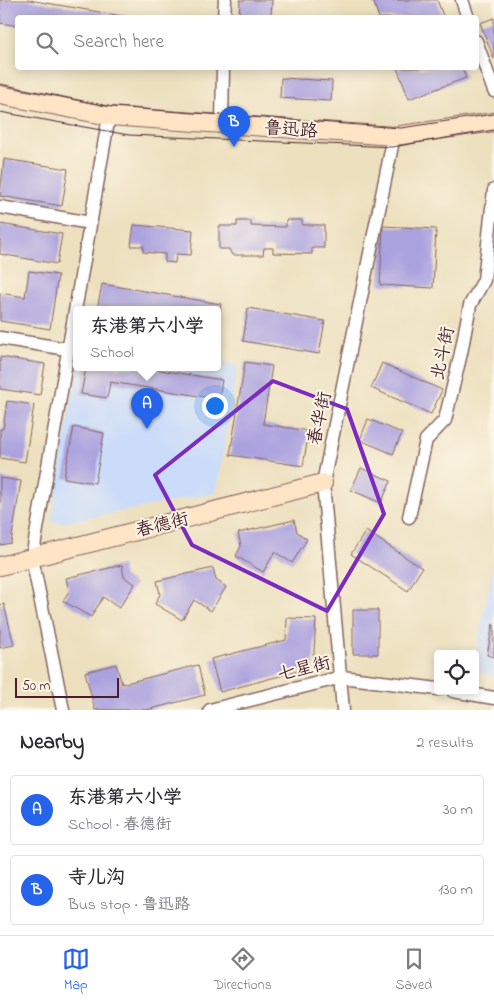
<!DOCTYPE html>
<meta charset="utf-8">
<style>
:root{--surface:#fff;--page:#f7f7f7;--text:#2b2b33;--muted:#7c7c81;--line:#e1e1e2;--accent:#2563eb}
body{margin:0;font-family:"Indie Flower","LXGW WenKai TC",sans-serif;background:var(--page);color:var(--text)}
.controls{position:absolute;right:15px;bottom:15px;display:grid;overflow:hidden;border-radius:5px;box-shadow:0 2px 12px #0003}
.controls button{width:45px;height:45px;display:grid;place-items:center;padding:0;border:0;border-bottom:1px solid var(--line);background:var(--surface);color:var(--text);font:25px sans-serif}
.scale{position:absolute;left:15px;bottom:12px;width:104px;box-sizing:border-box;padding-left:5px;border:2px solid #4a1f2b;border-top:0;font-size:14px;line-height:18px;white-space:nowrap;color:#4a1f2b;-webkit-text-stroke:4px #fcf5e5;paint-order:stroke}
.you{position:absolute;left:214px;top:405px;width:18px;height:18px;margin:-12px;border:4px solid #fff;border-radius:50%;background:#1a73e8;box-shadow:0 0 0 8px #1a73e833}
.badge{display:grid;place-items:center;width:32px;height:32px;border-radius:50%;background:var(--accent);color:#fff;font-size:16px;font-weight:700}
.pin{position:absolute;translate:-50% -41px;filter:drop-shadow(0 1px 2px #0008)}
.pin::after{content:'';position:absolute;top:26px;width:18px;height:15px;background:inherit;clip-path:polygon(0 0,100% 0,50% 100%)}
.popup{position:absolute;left:73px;top:306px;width:148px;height:65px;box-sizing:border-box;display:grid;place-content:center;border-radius:5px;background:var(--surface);filter:drop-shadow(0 1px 4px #0005);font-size:16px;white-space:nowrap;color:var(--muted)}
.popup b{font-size:19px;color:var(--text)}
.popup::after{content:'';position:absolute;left:50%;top:100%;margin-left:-10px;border:10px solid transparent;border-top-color:var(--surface)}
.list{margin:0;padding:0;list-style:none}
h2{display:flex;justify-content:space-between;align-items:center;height:65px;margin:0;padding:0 20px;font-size:21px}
h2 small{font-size:16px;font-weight:400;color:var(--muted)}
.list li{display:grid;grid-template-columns:32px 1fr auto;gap:15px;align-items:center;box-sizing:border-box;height:70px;margin:0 10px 10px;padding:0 10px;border:1px solid var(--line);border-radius:5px}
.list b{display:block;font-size:19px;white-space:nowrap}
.list p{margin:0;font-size:16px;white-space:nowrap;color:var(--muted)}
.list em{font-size:16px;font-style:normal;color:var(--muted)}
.icon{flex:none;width:28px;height:28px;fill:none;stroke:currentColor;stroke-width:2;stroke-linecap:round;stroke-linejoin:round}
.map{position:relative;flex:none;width:494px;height:710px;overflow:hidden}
.search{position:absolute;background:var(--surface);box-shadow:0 2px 12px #0003;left:15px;right:15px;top:15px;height:55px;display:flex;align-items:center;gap:12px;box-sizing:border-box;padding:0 18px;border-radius:5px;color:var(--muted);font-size:19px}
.sheet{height:225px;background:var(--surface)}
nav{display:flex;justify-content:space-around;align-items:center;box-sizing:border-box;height:70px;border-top:1px solid var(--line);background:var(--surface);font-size:14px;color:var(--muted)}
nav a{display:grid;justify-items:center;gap:2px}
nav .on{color:var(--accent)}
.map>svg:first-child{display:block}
</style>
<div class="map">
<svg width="494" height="710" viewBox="0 0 494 710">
<rect width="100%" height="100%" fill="#fcf5e5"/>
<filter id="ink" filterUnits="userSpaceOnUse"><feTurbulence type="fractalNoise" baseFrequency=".02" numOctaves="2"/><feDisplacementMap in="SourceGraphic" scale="10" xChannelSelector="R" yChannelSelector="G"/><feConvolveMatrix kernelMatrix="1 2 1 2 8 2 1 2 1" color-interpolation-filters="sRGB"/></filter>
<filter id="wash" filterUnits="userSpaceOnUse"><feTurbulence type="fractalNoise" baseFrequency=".0096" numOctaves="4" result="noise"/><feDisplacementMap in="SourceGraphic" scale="20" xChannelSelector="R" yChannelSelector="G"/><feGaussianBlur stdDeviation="1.12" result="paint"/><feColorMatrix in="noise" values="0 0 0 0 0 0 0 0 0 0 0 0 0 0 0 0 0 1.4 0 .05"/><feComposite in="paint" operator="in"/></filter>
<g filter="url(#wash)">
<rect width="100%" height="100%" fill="#ede0bf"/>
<path fill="#cadcf9" d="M217,362L238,365L216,493L63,523L51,522L77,363V368H217Z
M494,562V676L475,672V657Z"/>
<g id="blocks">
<path fill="#aaa1df" d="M0,0H29L134,18H18V26L0,23Z
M240,0H272L271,18H239Z
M373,0H437L444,18H379Z
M494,18V59L480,23Z
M397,68H462L466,78L409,99Z
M281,78L332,81L331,101L280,98Z
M4,159L68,169L62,206L0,196Z
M286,220H302V225H324V248H312V254L273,253V248H264L263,255H232L229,249H219V226H237V221H251V226L286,227Z
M0,224L62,234L57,264L0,254Z
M134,225L193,230L191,255L176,254L175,263L165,262V254L143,252L144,246H131Z
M383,226L436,229L433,288L380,285Z
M29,271L58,275L50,329L0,321V293L25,297Z
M102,284L221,304L218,323L217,310H97Z
M248,308L325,321L319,354L243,341Z
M0,357L45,364L40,395L0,389Z
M245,362L272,366L263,424L309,431L303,466L230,455Z
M382,363L442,390L431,414L371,388Z
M86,368H148L222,380L219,399L110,382L107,398L81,394Z
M7,401L34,405L25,462L0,458V429H3Z
M368,419L402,433L393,454L360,440Z
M74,427L104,433L95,483L64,478Z
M361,468L391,481L381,503L351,490Z
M0,478L21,481L11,543L0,545Z
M294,520L297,532L307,539L292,563L275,552L263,572L236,556L241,546L238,533Z
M366,531L422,568L408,591L351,554Z
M122,565L124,577L135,584L119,608L103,597L91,617L63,601L69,591L66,578Z
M213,568L216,580L226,587L211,611L194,600L182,620L155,604L160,594L157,581Z
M4,604L14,645L0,648V605Z
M353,610H378V654H353Z
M287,618L316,619L313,667L220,692L211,659L286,640Z
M493,624L494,625V657L487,655Z
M116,664L122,684L198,665L205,695L147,710H95L85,672Z"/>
</g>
</g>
<g filter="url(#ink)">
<use href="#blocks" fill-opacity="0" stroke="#83635f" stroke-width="1"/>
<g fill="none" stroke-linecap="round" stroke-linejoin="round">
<g stroke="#83635f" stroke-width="15">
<path id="street" d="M462,0L468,18
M224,18L225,0
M476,41L494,91
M222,124L223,68
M0,207L90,223
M0,338L67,349
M409,517L426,440L445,420L461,353L470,305L484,280L494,190
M453,691L494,698
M63,710L32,558L109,116
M210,710L342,677L438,689
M343,710L323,483L394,136"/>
</g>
<g stroke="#83635f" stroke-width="20">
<path id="secondary" d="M0,95L109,116L394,136L494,122
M0,566L323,483"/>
</g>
<use href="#street" stroke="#fff" stroke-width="12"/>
<use href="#secondary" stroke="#ffe4c6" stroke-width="18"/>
<path stroke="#4a1f2b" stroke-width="1" d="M0,84L112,107L401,128L494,114
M0,112L129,135L392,147L494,130"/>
</g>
</g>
<path fill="none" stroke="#7b2cbf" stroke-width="4" stroke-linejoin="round" d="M273,381L347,409L384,514L327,611L192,545L155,475Z"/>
<g text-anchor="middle" stroke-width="4" stroke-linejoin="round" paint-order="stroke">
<g font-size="18" fill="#4a1f2b" stroke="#fcf5e5">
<text transform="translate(291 129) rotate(4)" y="6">鲁迅路</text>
<text transform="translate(442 353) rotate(-78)" y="6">北斗街</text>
<text transform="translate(319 418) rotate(-78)" y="6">春华街</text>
<text transform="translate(162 524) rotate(-14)" y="6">春德街</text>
<text transform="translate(304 668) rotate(-14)" y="6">七星街</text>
</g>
</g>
</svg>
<div class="controls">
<button><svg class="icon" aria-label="locate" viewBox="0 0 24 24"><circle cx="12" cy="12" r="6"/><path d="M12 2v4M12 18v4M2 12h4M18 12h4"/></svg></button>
</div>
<div class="scale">50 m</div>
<div class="you"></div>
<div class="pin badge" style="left:147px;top:429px">A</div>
<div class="popup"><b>东港第六小学</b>School</div>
<div class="pin badge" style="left:234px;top:147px">B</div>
<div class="search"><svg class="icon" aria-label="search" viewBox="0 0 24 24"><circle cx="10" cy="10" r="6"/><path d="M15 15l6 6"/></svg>Search here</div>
</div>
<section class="sheet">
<h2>Nearby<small>2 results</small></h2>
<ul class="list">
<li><span class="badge">A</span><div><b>东港第六小学</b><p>School · 春德街</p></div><em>30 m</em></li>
<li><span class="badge">B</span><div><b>寺儿沟</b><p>Bus stop · 鲁迅路</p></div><em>130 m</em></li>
</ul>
</section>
<nav>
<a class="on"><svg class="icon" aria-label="map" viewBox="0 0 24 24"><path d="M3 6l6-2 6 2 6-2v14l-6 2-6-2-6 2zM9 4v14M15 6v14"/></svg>Map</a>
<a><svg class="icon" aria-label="directions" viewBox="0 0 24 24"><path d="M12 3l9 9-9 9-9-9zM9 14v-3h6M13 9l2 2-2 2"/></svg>Directions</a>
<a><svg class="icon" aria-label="saved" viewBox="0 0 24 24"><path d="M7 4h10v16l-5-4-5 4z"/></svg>Saved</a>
</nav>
